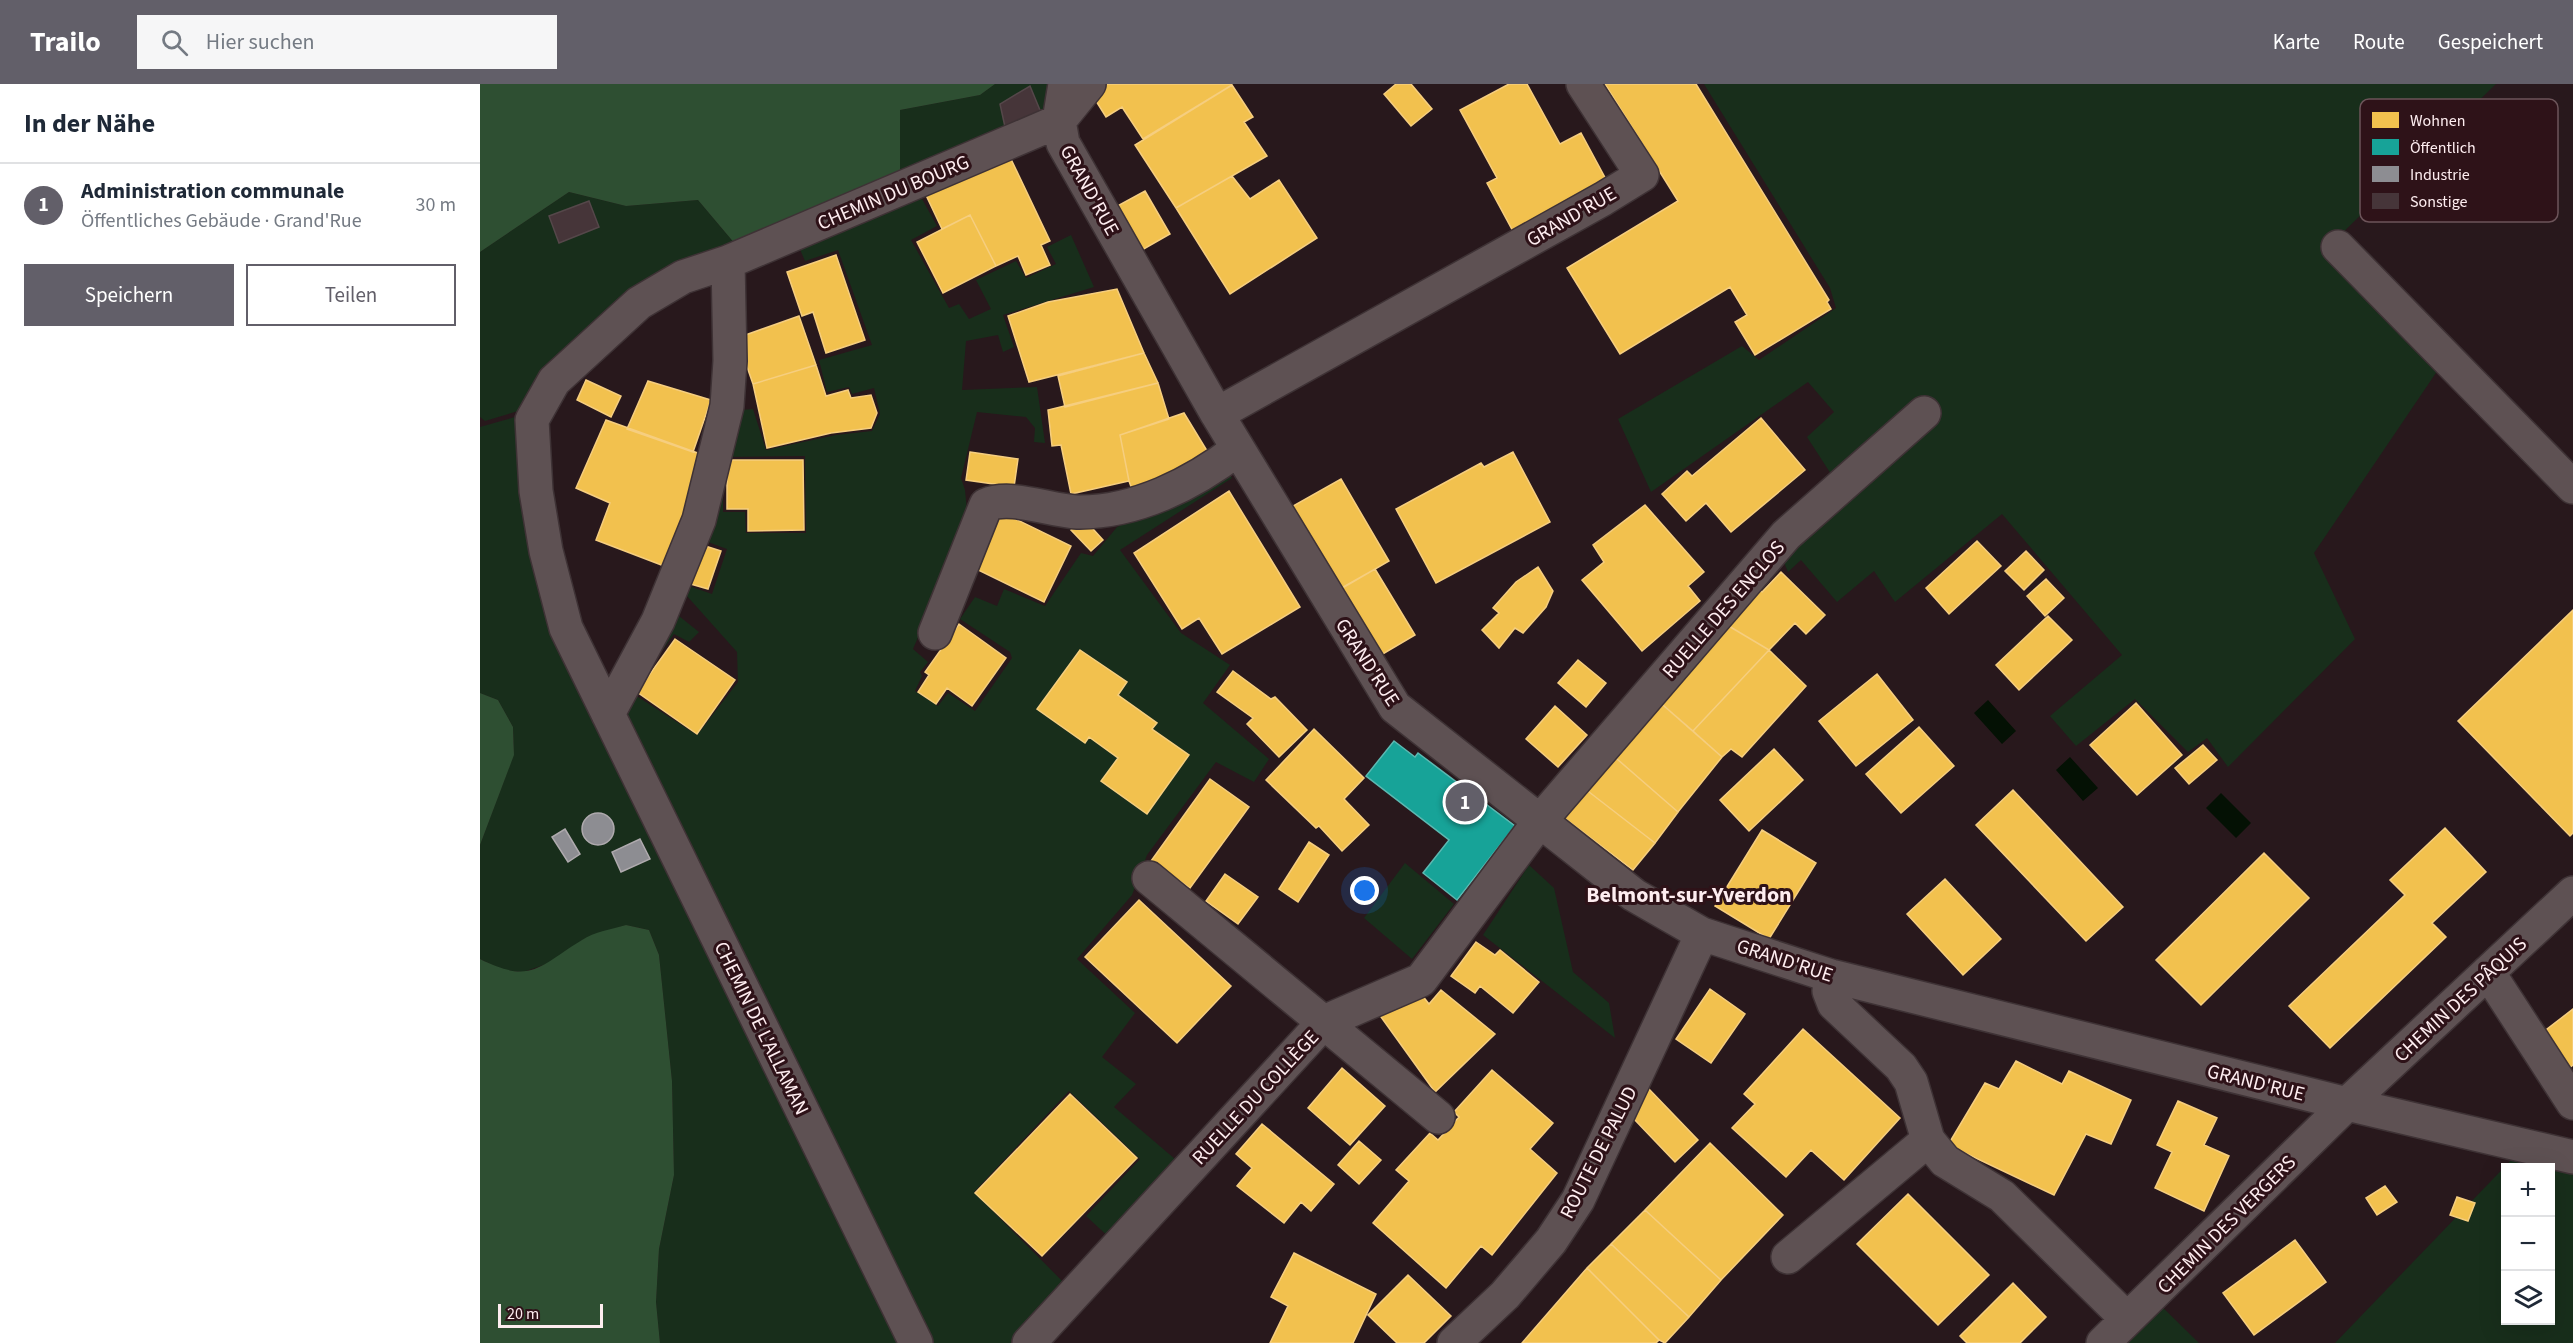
<!DOCTYPE html>
<html lang="de">
<meta charset="utf-8">
<style>
:root{--surface:#fff;--page:#f6f6f7;--text:#1f2937;--muted:#747a83;--line:#e0e1e3;--accent:#625f69}
body{margin:0;font-family:"Source Sans 3",sans-serif;background:var(--page);color:var(--text)}
.controls{position:absolute;right:18px;bottom:18px;display:grid;overflow:hidden;border-radius:0px;box-shadow:0 6px 24px #0002}
.controls button{width:54px;height:54px;display:grid;place-items:center;padding:0;border:0;border-bottom:2px solid var(--line);background:var(--surface);color:var(--text);font:30px sans-serif}
.scale{position:absolute;left:18px;bottom:15px;width:105px;box-sizing:border-box;padding-left:6px;border:3px solid #feedf0;border-top:0;font-size:16px;line-height:21px;white-space:nowrap;color:#feedf0;-webkit-text-stroke:4px #2e1218;paint-order:stroke}
.you{position:absolute;left:885px;top:807px;width:21px;height:21px;margin:-15px;border:4px solid #fff;border-radius:50%;background:#1a73e8;box-shadow:0 0 0 9px #1a73e833}
.badge{display:grid;place-items:center;width:39px;height:39px;border-radius:50%;background:var(--accent);color:#fff;font-size:20px;font-weight:700}
.pin{position:absolute;translate:-50% -50%;border:3px solid #fff;box-shadow:0 2px 6px #0006}
.list{margin:0;padding:0;list-style:none}
h2{display:flex;justify-content:space-between;align-items:center;height:78px;margin:0;padding:0 24px;font-size:26px}
h2 small{font-size:20px;font-weight:400;color:var(--muted)}
.list li{display:grid;grid-template-columns:39px 1fr auto;gap:18px;align-items:center;box-sizing:border-box;height:84px;padding:0 24px;border-top:2px solid var(--line)}
.list b{display:block;font-size:22px;white-space:nowrap}
.list p{margin:0;font-size:20px;white-space:nowrap;color:var(--muted)}
.list em{font-size:20px;font-style:normal;color:var(--muted)}
.actions{display:flex;gap:12px;padding:18px 24px}
.actions a{flex:1;padding:14px 0;border:2px solid var(--accent);border-radius:0px;text-align:center;font-size:21px;color:var(--accent)}
.actions .main{background:var(--accent);color:#fff}
.icon{flex:none;width:33px;height:33px;fill:none;stroke:currentColor;stroke-width:2;stroke-linecap:round;stroke-linejoin:round}
.map{position:relative;flex:none;width:2093px;height:1259px;overflow:hidden}
header{display:flex;align-items:center;gap:36px;box-sizing:border-box;height:84px;padding:0 30px;background:var(--accent);color:#fff}
header strong{font-size:28px}
nav{display:flex;gap:33px;margin-inline-start:auto;font-size:21px}
.search{width:420px;height:54px;background:var(--page);display:flex;align-items:center;gap:15px;box-sizing:border-box;padding:0 21px;border-radius:0px;color:var(--muted);font-size:22px}
main{display:flex}
aside{flex:1;background:var(--surface)}
.map>svg:first-child{display:block}
</style>
<header>
<strong>Trailo</strong>
<div class="search"><svg class="icon" aria-label="search" viewBox="0 0 24 24"><circle cx="10" cy="10" r="6"/><path d="M15 15l6 6"/></svg>Hier suchen</div>
<nav><a>Karte</a><a>Route</a><a>Gespeichert</a></nav>
</header>
<main>
<aside>
<h2>In der Nähe<small></small></h2>
<ul class="list">
<li><span class="badge">1</span><div><b>Administration communale</b><p>Öffentliches Gebäude · Grand'Rue</p></div><em>30 m</em></li>
</ul>
<div class="actions"><a class="main">Speichern</a><a>Teilen</a></div>
</aside>
<div class="map">
<svg width="2093" height="1259" viewBox="0 0 2093 1259">
<rect width="100%" height="100%" fill="#28181c"/>
<path fill="#182e1b" fill-rule="evenodd" d="M515,0H574L562,31L550,3L520,20L527,52L420,98V26L500,11Z
M1224,0H2016L1853,158L1964,277L1834,469L1875,555L1748,683L1727,654L1708,668L1655,615L1596,662L1570,632L1642,571L1522,430L1415,518L1394,487L1357,518L1321,476L1308,488L1299,466L1362,407L1327,353L1354,328L1328,298L1171,408L1138,335L1262,262L1279,276L1356,224L1350,204Z
M436,104L457,142L431,156L469,224L479,220L489,235L511,225L496,196L536,177L546,194L576,180L567,163L591,151L614,203L523,231L534,263L523,268L518,251L486,257L482,306L557,303L565,359L554,358L555,344L546,333L497,328L481,394L485,406L488,437L433,565L448,578L440,588L442,592L435,607L458,622L468,609L495,627L532,574L530,568L480,535L495,513L517,522L524,505L565,522L601,469L613,472L637,443L700,415L745,383L752,394L640,466L701,549L750,581L723,619L789,675L774,698L736,678L667,771L652,811L597,875L655,929L622,973L656,1000L634,1023L702,1081L632,1156L606,1132L660,1075L589,1007L494,1108L593,1208L546,1259H439L131,630L189,524L219,548L209,558L194,550L152,609L217,651L258,598L257,568L198,502L200,495L212,503L232,510L247,465L217,454L243,398V428H265L266,449H326L325,372L239,373L249,327L273,325L286,366L356,351L392,347L400,330L394,304L372,310L369,303L347,308L339,276L392,261L358,166L325,177L315,154Z
M89,108L146,122L218,116L261,167L201,191L58,321L5,337L0,333V168Z
M56,327L63,467L435,1259H180L176,1218L179,1165L194,1091L192,997L179,871L169,846L146,841L104,855L72,878L43,888L23,886L0,875V761L34,670L33,643L18,616L0,609V343Z
M925,779L974,820L932,875L884,834Z
M1049,781L1074,804L1093,888L1129,919L1135,954L1003,851Z
M2039,1068L2093,1081V1259H1855ZM2026,1084H2070V1236H2026Z
M1674,1215L1719,1259H1627Z"/>
<path fill="#2e4f32" d="M0,0H515L500,11L420,26V98L261,167L218,116L146,122L89,108L0,168Z
M0,609L18,616L33,643L34,671L0,761Z
M146,841L169,846L179,871L192,997L194,1091L179,1165L176,1218L180,1259H0V875C52,901 59,882 102,856C114,848 132,845 146,841Z"/>
<path fill="#041104" d="M1508,616L1536,647L1522,660L1494,629Z
M1590,673L1618,704L1603,717L1576,686Z
M1741,709L1771,739L1756,754L1726,724Z"/>
<path fill="#f2c14e" stroke="#f6ce7f" stroke-width="1.5" d="M626,0H751L752,1L663,55L642,23L626,33L611,9Z
M916,0H931L952,25L931,42L904,10Z
M1029,0H1047L1080,60L1101,49L1129,101L1035,151L1007,99L1017,94L980,26Z
M1125,0H1216L1349,216L1347,218L1351,225L1275,271L1255,238L1267,231L1250,203L1140,270L1087,184L1198,117Z
M752,1L773,33L764,38L787,72L696,124L655,61Z
M530,73L570,157L561,161L570,181L546,191L538,172L516,182L490,131L462,145L444,107Z
M752,92L770,115L799,96L837,154L750,210L696,124Z
M665,107L690,150L655,170L630,126Z
M490,131L516,182L463,209L437,158Z
M356,171L385,256L346,269L333,228L322,232L307,188Z
M637,205L664,269L549,298L528,232L568,218Z
M319,232L336,281L273,300L257,254Z
M664,269L678,299L585,323L578,292Z
M336,281L346,312L368,306L371,314L391,311L397,329L391,344L351,349L287,364L273,300Z
M106,296L141,312L131,333L97,316Z
M168,297L231,316L213,368L147,345Z
M678,299L689,335L640,351L649,397L591,410L581,361L572,362L568,326Z
M704,329L732,375L655,414L649,397L640,351Z
M1281,334L1325,386L1251,448L1226,419L1206,437L1182,410L1207,387L1212,392Z
M126,336L226,372L184,482L116,456L130,419L96,404Z
M490,368L538,375L534,403L486,396Z
M1033,368L1070,438L956,499L916,425L1001,379L1004,383Z
M247,376H323L324,446L268,447V425H247Z
M861,395L909,477L854,509L806,426Z
M749,407L820,523L742,570L719,534L702,545L654,469Z
M1165,421L1224,488L1208,502L1220,517L1162,567L1102,496L1124,478L1113,461Z
M521,428L591,462L564,518L494,484Z
M604,435L623,456L611,467L591,446Z
M1497,457L1521,482L1469,530L1446,504Z
M219,460L241,467L228,505L207,499Z
M1546,467L1564,486L1544,506L1525,487Z
M1058,483L1073,507L1066,523L1043,549L1035,544L1019,564L1002,546L1019,529L1013,524L1036,498Z
M895,485L935,551L896,574L856,507Z
M1301,488L1345,531L1326,550L1315,539L1289,566L1242,538L1275,502L1282,508Z
M1566,495L1584,514L1565,532L1547,512Z
M2093,526V749L2090,752L1978,637Z
M1568,532L1592,556L1539,606L1516,581Z
M1242,538L1289,566L1213,647L1176,615Z
M479,540L526,574L492,622L467,604L456,620L438,608L449,591L445,588Z
M195,555L255,596L217,650L157,608Z
M600,566L647,598L638,611L677,639L672,645L709,671L667,730L621,697L638,674L609,653L605,659L557,625Z
M1289,566L1326,602L1262,673L1251,665L1242,673L1213,647Z
M1098,576L1126,599L1106,623L1078,599Z
M753,587L791,615L795,613L827,646L799,673L767,640L773,634L737,608Z
M1397,590L1433,636L1376,682L1339,637Z
M1176,615L1242,673L1198,728L1129,668Z
M1656,619L1702,671L1657,711L1610,661Z
M1075,622L1107,651L1078,683L1046,655Z
M1439,643L1474,682L1421,729L1386,690Z
M834,645L884,694L864,715L889,741L862,767L839,742L836,744L786,696Z
M1723,661L1737,676L1709,700L1695,684Z
M1294,665L1323,696L1269,747L1240,716Z
M1129,668L1198,728L1175,759L1100,701Z
M730,695L769,723L710,804L671,777Z
M1100,701L1175,759L1153,786L1078,729Z
M1533,706L1643,823L1606,857L1496,741Z
M1965,744L2006,788L1952,839L1966,853L1850,964L1809,922L1925,811L1910,796Z
M1282,746L1336,779L1289,855L1235,822Z
M829,758L849,771L818,818L799,805Z
M1784,769L1829,814L1721,921L1676,876Z
M745,790L778,813L758,840L726,817Z
M1465,795L1521,855L1483,891L1427,830Z
M659,816L751,902L697,959L605,873Z
M996,858L1015,871L1020,866L1059,898L1033,929L1000,902L995,909L971,892Z
M1230,905L1265,930L1231,979L1196,955Z
M938,906L949,920L961,906L1015,950L955,1008L896,926Z
M2093,925V981L2089,984L2062,949Z
M1323,945L1420,1034L1364,1096L1331,1066L1306,1093L1252,1044L1275,1020L1264,1010Z
M1536,977L1582,1000L1589,987L1651,1016L1631,1060L1606,1050L1574,1111L1468,1061L1505,999L1519,1005Z
M862,984L905,1022L870,1061L828,1024Z
M1012,986L1073,1039L1050,1065L1077,1089L1012,1171L1001,1162L966,1204L893,1139L929,1097L916,1086L950,1049L958,1056L979,1033L974,1028Z
M1168,1004L1218,1056L1195,1078L1151,1032Z
M590,1010L657,1074L562,1172L495,1109Z
M1698,1017L1737,1034L1724,1061L1749,1072L1724,1127L1675,1104L1692,1068L1677,1061Z
M782,1040L854,1100L831,1127L821,1118L804,1139L757,1102L772,1084L756,1070Z
M879,1057L901,1076L879,1100L858,1081Z
M1230,1059L1303,1131L1241,1196L1165,1126Z
M1905,1102L1917,1118L1897,1131L1886,1114Z
M1428,1110L1509,1191L1458,1241L1377,1160Z
M1977,1113L1995,1119L1988,1137L1970,1131Z
M1165,1126L1241,1196L1209,1233L1131,1160Z
M1815,1156L1846,1198L1774,1251L1743,1209Z
M1131,1160L1209,1233L1185,1259L1179,1256L1107,1184Z
M814,1169L896,1210L873,1259H790L808,1222L791,1213Z
M1107,1184L1179,1256L1176,1259H1042Z
M928,1191L971,1232L944,1259H917L888,1231Z
M1533,1199L1566,1233L1540,1259H1487L1480,1252Z"/>
<path fill="#17a398" stroke="#5cb9b2" stroke-width="1.5" d="M914,657L935,673L938,669L1035,742L977,816L943,789L969,756L886,692Z"/>
<path fill="#8d8d92" stroke="#afaaae" stroke-width="1.5" d="M102 745a16 16 0 1 1 32 0a16 16 0 1 1-32 0Z
M85,745L100,770L88,778L72,753Z
M160,755L170,775L141,788L132,768Z"/>
<path fill="#463539" stroke="#55474a" stroke-width="1.5" d="M550,2L562,31L527,52L520,20Z
M109,117L119,143L79,159L69,132Z"/>
<g fill="none" stroke-linecap="round" stroke-linejoin="round">
<g stroke="#3e3235" stroke-width="36">
<path id="minor" d="M585,0L579,37L583,59L737,330L915,623L1154,811L1222,850L1351,892L1867,1020L2093,1073
M1858,163L2093,403
M737,330L1123,115L1162,91L1103,0
M455,549L506,421C531,410 570,427 597,428C655,429 713,400 758,365
M128,630L178,537L219,436L247,322L250,277L248,178
M669,794L958,1033
M2008,888L2093,1019
M1351,892L1349,907L1354,920L1421,983L1431,998L1448,1056L1465,1077L1522,1112L1647,1235
M1308,1173L1448,1056
M436,1259L86,544L66,467L56,407L52,336L74,297L159,219L203,193L248,178L579,37L609,0
M549,1259L844,938L941,896L1059,738L1306,451L1444,329
M974,1259L1025,1211L1071,1157L1098,1116L1222,850
M1623,1259L1867,1020L2093,809"/>
</g>
<use href="#minor" stroke="#5e5153" stroke-width="33"/>
</g>
<g text-anchor="middle" stroke-width="6" stroke-linejoin="round" paint-order="stroke">
<g font-size="20" fill="#feedf0" stroke="#2e1218">
<text transform="translate(610 106) rotate(61)" y="7">GRAND'RUE</text>
<text transform="translate(413 108) rotate(-23)" y="7">CHEMIN DU BOURG</text>
<text transform="translate(1091 132) rotate(-30)" y="7">GRAND'RUE</text>
<text transform="translate(1243 525) rotate(-49)" y="7">RUELLE DES ENCLOS</text>
<text transform="translate(888 578) rotate(57)" y="7">GRAND'RUE</text>
<text transform="translate(1305 876) rotate(18)" y="7">GRAND'RUE</text>
<text transform="translate(1980 915) rotate(-43)" y="7">CHEMIN DES PÂQUIS</text>
<text transform="translate(282 944) rotate(64)" y="7">CHEMIN DE L'ALLAMAN</text>
<text transform="translate(1776 998) rotate(14)" y="7">GRAND'RUE</text>
<text transform="translate(775 1013) rotate(-47)" y="7">RUELLE DU COLLÈGE</text>
<text transform="translate(1118 1068) rotate(-63)" y="7">ROUTE DE PALUD</text>
<text transform="translate(1746 1140) rotate(-45)" y="7">CHEMIN DES VERGERS</text>
</g>
<g font-size="22" font-weight="bold" fill="#feedf0" stroke="#2e1218">
<text x="1209" y="818">Belmont-sur-Yverdon</text>
</g>
</g>
<rect x="1880" y="15" width="198" height="123" rx="9" fill="#2e1218" stroke="#6c5459" stroke-width="1.5"/>
<rect x="1892" y="28" width="27" height="16" fill="#f2c14e"/>
<rect x="1892" y="55" width="27" height="16" fill="#17a398"/>
<rect x="1892" y="82" width="27" height="16" fill="#8d8d92"/>
<rect x="1892" y="109" width="27" height="16" fill="#463539"/>
<g font-size="16" fill="#feedf0">
<text x="1930" y="42">Wohnen</text>
<text x="1930" y="69">Öffentlich</text>
<text x="1930" y="96">Industrie</text>
<text x="1930" y="123">Sonstige</text>
</g>
</svg>
<div class="controls">
<button>+</button>
<button>−</button>
<button><svg class="icon" aria-label="layers" viewBox="0 0 24 24"><path d="M12 4l9 5-9 5-9-5zM3 14l9 5 9-5"/></svg></button>
</div>
<div class="scale">20 m</div>
<div class="you"></div>
<div class="pin badge" style="left:985px;top:718px">1</div>
</div>
</main>
